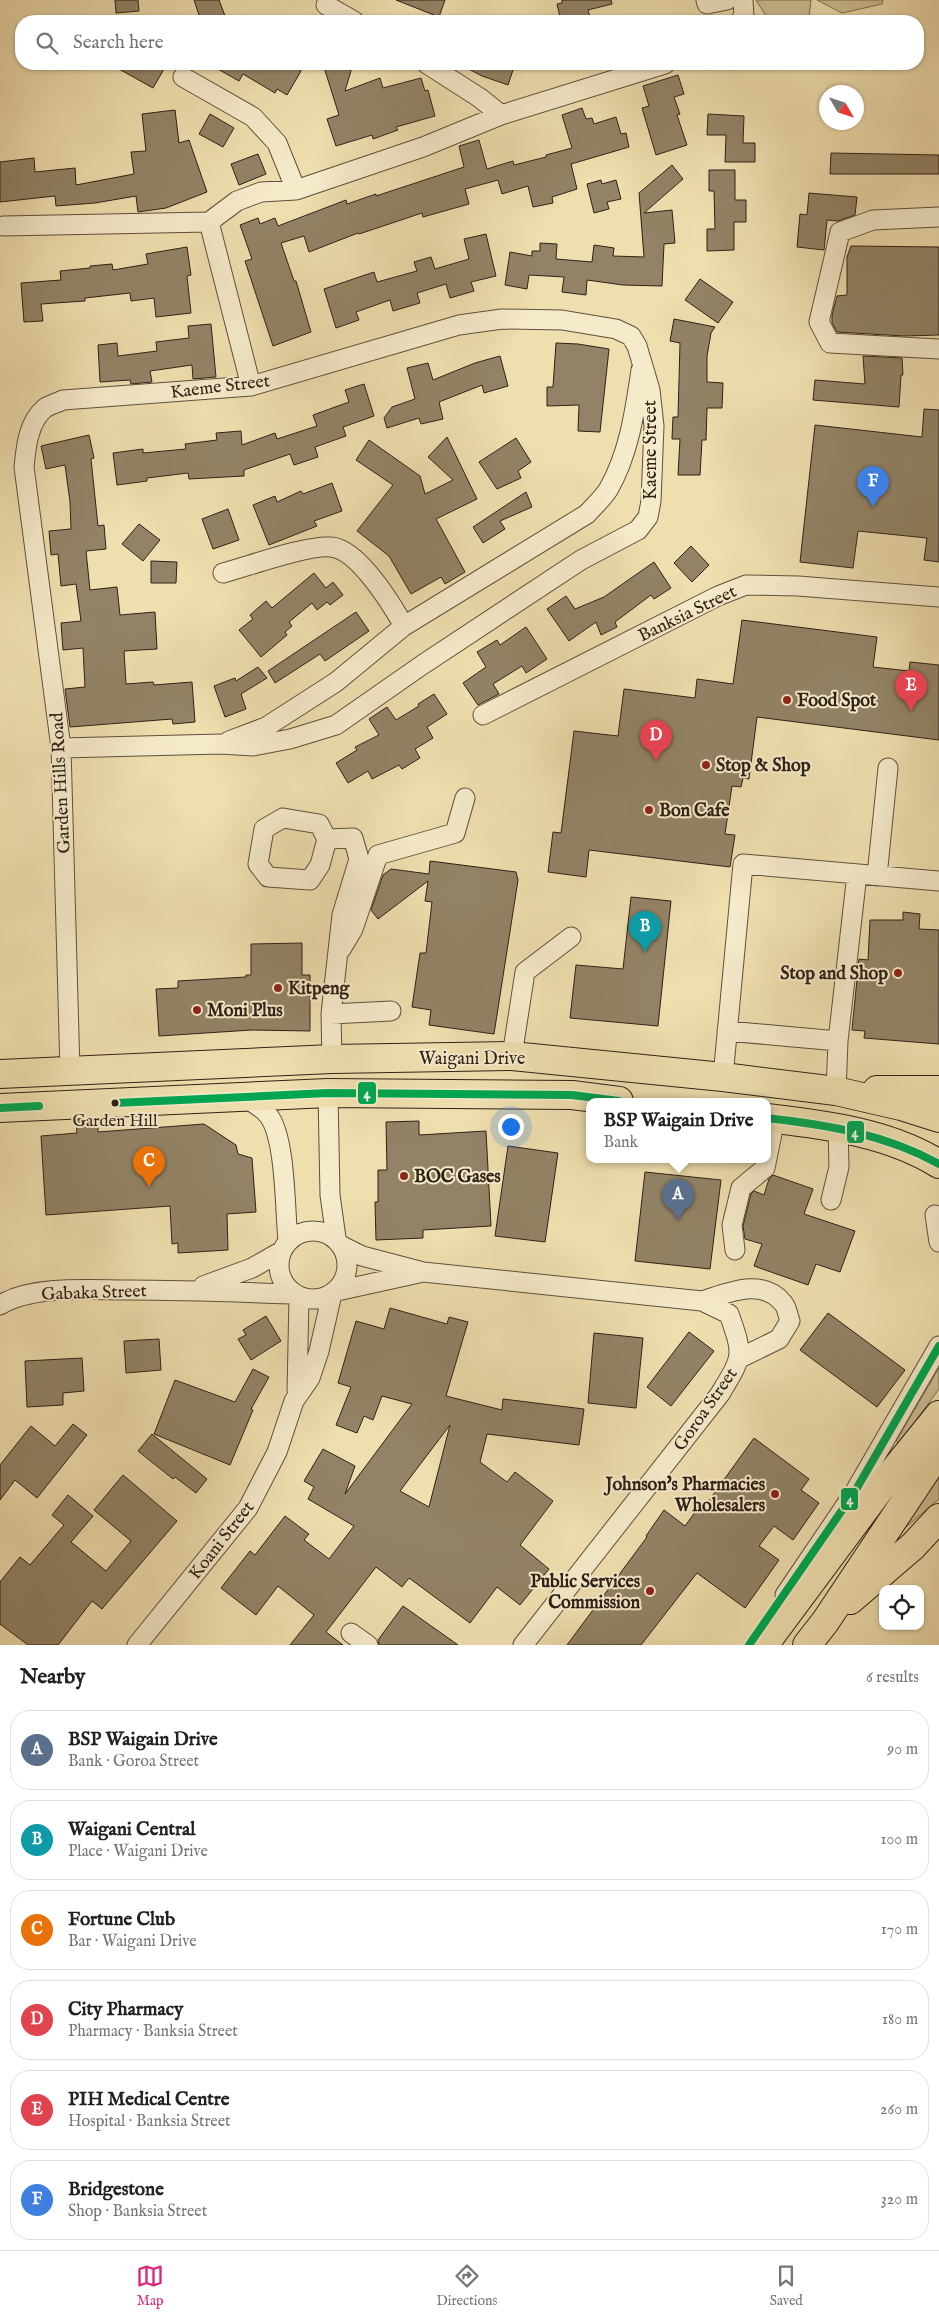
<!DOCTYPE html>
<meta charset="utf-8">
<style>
:root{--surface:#fff;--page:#f6f6f6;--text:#202124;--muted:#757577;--line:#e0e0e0;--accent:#db2777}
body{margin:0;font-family:"IM FELL English",serif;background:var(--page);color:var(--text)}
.controls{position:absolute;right:15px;bottom:15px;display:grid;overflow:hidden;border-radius:10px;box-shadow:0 1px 4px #0004}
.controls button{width:45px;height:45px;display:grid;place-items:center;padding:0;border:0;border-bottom:1px solid var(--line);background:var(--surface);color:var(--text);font:25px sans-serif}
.compass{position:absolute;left:819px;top:85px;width:45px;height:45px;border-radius:50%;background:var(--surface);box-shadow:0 1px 4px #0004;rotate:129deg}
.you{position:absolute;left:510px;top:1126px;width:18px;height:18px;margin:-12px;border:4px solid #fff;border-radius:50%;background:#1a73e8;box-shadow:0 0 0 8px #1a73e833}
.badge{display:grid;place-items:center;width:32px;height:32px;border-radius:50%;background:var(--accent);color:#fff;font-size:16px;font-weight:700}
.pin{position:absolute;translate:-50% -41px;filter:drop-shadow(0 1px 2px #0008)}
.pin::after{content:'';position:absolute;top:26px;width:18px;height:15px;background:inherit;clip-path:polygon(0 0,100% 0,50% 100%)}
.popup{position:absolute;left:586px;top:1098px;width:185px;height:65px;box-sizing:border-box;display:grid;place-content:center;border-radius:10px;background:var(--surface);filter:drop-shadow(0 1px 4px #0005);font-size:16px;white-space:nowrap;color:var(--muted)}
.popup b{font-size:19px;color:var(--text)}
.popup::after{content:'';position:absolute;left:50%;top:100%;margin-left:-10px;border:10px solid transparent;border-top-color:var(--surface)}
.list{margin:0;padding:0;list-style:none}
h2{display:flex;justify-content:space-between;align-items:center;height:65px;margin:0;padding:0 20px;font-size:21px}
h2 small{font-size:16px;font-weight:400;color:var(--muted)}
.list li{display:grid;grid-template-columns:32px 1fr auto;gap:15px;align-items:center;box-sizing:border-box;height:80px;margin:0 10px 10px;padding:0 10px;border:1px solid var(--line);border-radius:20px}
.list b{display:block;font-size:19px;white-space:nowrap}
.list p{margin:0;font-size:16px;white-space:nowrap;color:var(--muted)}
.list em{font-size:16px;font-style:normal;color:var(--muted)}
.icon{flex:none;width:28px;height:28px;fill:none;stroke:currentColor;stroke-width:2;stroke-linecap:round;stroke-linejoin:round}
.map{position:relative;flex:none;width:939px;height:1645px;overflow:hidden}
.search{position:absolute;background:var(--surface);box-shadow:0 1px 4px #0004;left:15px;right:15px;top:15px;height:55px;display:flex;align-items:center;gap:12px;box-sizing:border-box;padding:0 18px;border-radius:20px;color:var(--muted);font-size:19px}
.sheet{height:605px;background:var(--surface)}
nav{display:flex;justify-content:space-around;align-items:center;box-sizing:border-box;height:70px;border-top:1px solid var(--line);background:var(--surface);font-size:14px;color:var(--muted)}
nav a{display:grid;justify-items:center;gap:2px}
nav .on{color:var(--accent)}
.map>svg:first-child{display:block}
</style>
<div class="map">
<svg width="939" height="1645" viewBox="0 0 939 1645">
<rect width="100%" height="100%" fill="#efdeae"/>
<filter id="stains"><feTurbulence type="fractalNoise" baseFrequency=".004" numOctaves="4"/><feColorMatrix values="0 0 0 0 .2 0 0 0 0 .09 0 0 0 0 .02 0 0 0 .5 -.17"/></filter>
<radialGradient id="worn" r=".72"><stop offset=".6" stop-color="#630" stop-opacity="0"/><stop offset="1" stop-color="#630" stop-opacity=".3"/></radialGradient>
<path fill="#cebe94" stroke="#7e7056" d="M756,0H811L809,16L769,21Z
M817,0H883L882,4L842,13Z
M939,1368V1389L899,1443L896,1441Z
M939,1463V1499L899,1533Z"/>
<path fill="#928366" stroke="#2e2117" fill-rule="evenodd" d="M115,0H138L139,11L116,13Z
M194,0H219L227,21H201Z
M396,0H445L439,17Z
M562,0H611L612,4L588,10L591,21H561L557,4L562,3Z
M110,64H167L153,88Z
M209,64H289L301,71L287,95L277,89L275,93L243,74L239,81Z
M323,64H353L345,91L380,78L383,88L421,78L425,91L428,90L435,116L396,127L398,130L373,139L372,135L336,146L327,119L339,115Z
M459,64H515L508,85L482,76Z
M678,75L684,94L674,97L680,114L677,115L687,145L656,155L642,108L649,106L643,86Z
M582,108L586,119L592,118L594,124L616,117L621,134L626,133L629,147L571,164L577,189L552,197L553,203L533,207L528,186L502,194L498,180L465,189L469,204L423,217L422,213L359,234L358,233L309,252L304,236L281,243L294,281H296L311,332L273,346L245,261L252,259L240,225L258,218L260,224L275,218L278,226L346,200L347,204L376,194V196L464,167L459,146L479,140L487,169L513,161L514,165L546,157V155L572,148L562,115Z
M175,110L179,143L189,140L207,192L166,208L138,212L136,196L95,203L56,206L55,196L0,202V162L34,158L35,172L75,168L76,185L134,174L131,152L146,151L142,114Z
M210,114L234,128L223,147L199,134Z
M708,114L744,116L743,143H755V162H725L726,135H707Z
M831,153L939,155V174H830Z
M258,154L266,174L239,185L231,164Z
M672,165L683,179L644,213L672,210L675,243L664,244L662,286L623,285L587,280L586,295L562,292L564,277L529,275L527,289L505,285L510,252L532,256V251H540V243L557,244L556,259L592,262L594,245L614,248L613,256L644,257L639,193Z
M709,170H735V200H746V222H734V250L707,251V229H715L714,191H709Z
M601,180L602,184L616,180L621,199L607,202L609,209L594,213L587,184Z
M809,193L857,197L855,215L838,221L827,220L824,250L797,247L800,214L807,215Z
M486,234L496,276L471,282L474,291L450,298L446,284L417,293L420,303L393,311L390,300L356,312L359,320L336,328L324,289L374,272L377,282L417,271L414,262L431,257L435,269L469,259L464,239Z
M851,246L939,247V335L904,336L837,332L832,323V315L837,296L847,295V257Z
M187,247L191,275L187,276L191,313L156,317L154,298L131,301L130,293L85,298V301L41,304L43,321L24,322L21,283L61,280L60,271L90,268V266L112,264L113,270L148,264L146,254Z
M700,279L733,302L718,323L685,300Z
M674,319L715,327L711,333L707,356V382L723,383L722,408H707L706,440H702L700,475H678L680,439H672L673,417H678L680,343L670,341Z
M211,324L216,377L193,379L192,365L150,371L152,382L131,384L130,380L100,382L98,345L117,343L118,356L157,351L156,342L189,338L188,326Z
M556,343L578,344L609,349L600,432L578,431L579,405L547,406V387H553Z
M500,356L508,386L484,393L482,385L439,402L443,419L421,424L419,418L387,428L384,418L392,407L415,399L407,368L428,363L433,380L475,363Z
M863,356L902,358L903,375H901L899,407L813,400L815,380L865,384Z
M364,384L374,416L343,427L346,436L315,447L318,457L294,465L290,454L244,470V476L189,479L188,473L147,478V481L117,485L113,453L143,449V453L186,449L185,444L217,440L216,433L241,431L242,445L275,433L277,439L317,426L313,415L349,402L345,390Z
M924,409L939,410V562L924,560L927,538L858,531L853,568L800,562L815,425L922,437Z
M89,435L94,458L91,459L98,526L104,525L106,549L86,551L90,590L117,587L120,615L155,612L157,649L124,651L126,684L153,682L154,685L192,682L195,722L173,724L172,719L70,727L65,689L85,687L83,648L63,650L61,623L81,621L76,584L61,586L58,554L51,555L49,531L71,529L70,502L65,465L46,469L41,446Z
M447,437L477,499L436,519L465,572L445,584L441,577L411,594L389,556L357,531L393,485L356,460L369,440L420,476L425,494L453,480L428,457Z
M516,438L531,462L518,471L521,478L497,489L479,462Z
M332,483L342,511L314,521L317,526L269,545L253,505L275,496L277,502L301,491L303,494Z
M526,492L532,507L500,521L505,529L483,543L473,527Z
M228,509L239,540L213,549L202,519Z
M139,524L160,540L143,561L122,544Z
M691,546L709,565L692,582L674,563Z
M151,561L177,562L176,583H151Z
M654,562L671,588L654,599L651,595L615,622L617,627L601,635L596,622L569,641L547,609L566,596L575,609L604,597Z
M314,573L326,588L333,582L343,595L330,605L327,602L317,610L312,603L289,622L292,626L285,632L287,635L261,657L239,630L253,619L250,615L266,601L272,608Z
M356,612L369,631L325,661L320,654L275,683L268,671Z
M742,620L877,637L873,667L909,671L910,662L939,665V740L757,717L749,779L743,778L741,787L732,786L725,834L735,835L730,867L589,850L586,877L548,872L553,832L561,833L574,731L618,736L624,689L695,698L697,679L733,684Z
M526,627L547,659L526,673L522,666L493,684L499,694L478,705L463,683L486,667L477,652L497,640L500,645Z
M258,667L267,678L241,694L246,709L225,717L214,686L235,678L236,681Z
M434,694L447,714L427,727L433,738L415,749L420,758L402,769L399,765L372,779L368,771L348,783L336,763L357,750L355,747L379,735L369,719L387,707L396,720L419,706L418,704Z
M430,861L516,872L518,880L494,1034L429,1025L431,1010L412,1007L420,953H426L432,902L425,901L428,881L378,919L371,910L383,875L391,869L429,874Z
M631,897L671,901L658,1026L570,1018L576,965L623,969Z
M903,912L920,914L919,929L939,930V1044L864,1038L865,1031L852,1030L859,959L868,960L870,920H903Z
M302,943V975H310V1031L252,1030L159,1036L156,989L178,988V981L246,977V975H251V944Z
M98,1119V1132L204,1124L236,1145L238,1154L252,1158L256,1212L227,1214L228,1250L178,1253V1243L172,1244L170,1206L46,1215L41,1136L77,1133L76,1120Z
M419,1121V1135L486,1131L491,1226L423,1230V1238L376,1240L375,1202H378V1170H387L386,1122Z
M508,1146L558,1153L545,1242L495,1236Z
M645,1172L721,1180L710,1269L635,1261Z
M773,1175L813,1189L804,1214L855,1231L840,1272L816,1264L808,1285L754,1266L762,1244L745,1239L743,1226L751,1194L754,1191L764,1195L769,1179Z
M390,1308L447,1324L449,1317L468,1322L446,1396L502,1410L503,1399L584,1409L579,1445L487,1434L480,1462L507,1482L515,1472L553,1501L520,1545L549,1569L520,1605L497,1587L470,1623L409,1578L402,1587L376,1567L326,1632L343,1645H290L314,1615L278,1586L256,1615L221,1588L250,1551L255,1555L285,1516L309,1534L304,1540L329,1559L354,1526L308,1499L314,1487L304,1481L323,1449L355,1466L345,1494L412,1404L382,1396L373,1420L364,1416L357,1433L336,1425L351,1387L338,1383L356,1321L384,1329ZM450,1425L429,1507L400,1491Z
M828,1313L905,1370L877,1407L800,1350Z
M266,1316L281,1341L251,1360L238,1339L246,1335L243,1330Z
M689,1332L714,1351L671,1406L647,1387Z
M594,1333L643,1338L636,1408L588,1403Z
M159,1339L161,1370L126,1373L124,1341Z
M82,1358L84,1391L63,1393V1405L27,1407L25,1361Z
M253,1369L269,1377L251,1409L253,1410L230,1465L154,1434L175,1380L235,1402Z
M73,1424L87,1435L37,1498L15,1480L0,1500V1465L31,1426L55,1446Z
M152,1434L207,1479L196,1493L175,1477L173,1479L138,1451Z
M754,1438L809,1479L801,1490L819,1503L793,1540L774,1526L759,1546L779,1560L745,1608L697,1573L641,1645H567L647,1537L646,1536L664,1510L685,1526L701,1504L705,1506Z
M123,1475L177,1521L102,1609L92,1601L58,1645H28L0,1624V1582L20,1557L30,1565L64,1525L52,1515L68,1495L93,1516L71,1542L106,1571L131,1541L94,1510Z
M403,1606L458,1645H379L378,1640Z"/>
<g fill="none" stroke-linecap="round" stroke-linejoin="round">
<g stroke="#5e503d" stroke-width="21">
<path id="minor" d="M706,0L707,4L727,0
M326,5L354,21
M740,21L744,16L743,0
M427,64L480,98L501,115
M183,77L253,117L277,143L296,190
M939,217L873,220L840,232L819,322L830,343L939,349
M209,222L251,386
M3,226L209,222L237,201L261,192L296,190L423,147L501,115L665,64
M223,573C249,566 307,545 331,547C358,549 392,605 404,626
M483,715L718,596L746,585L798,586L939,597
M229,741L266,727L336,682L404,626L587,514C594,506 602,499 608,490C629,454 635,411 641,370
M61,748L221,744L253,746L290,739L336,725L422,665L581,560L638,530L648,517L651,501L654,426L650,390L637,346L631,336L616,329L562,320L502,319L459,325L251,386L63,400C57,403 49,405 45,408C28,422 26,447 24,467L61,748L70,1071
M327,839L319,824L283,818L264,829L258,864L268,877L310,880L320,865L327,839L353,838L359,859L342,915L331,1014
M877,876L888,768
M341,949L353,929L378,855L455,833L465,798
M727,1031L838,1041
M512,1056L525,972L571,937
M332,1059L331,1014L391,1011
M723,1077L743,864L939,881
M836,1091L838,1041L857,874
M328,1093L330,1195L336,1238
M243,1097C252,1102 262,1107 268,1115C286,1136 285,1212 288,1242
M831,1200L839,1167L838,1128
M935,1215L939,1242
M279 1265a34 34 0 1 1 68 0a34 34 0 1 1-68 0Z
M342,1246L362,1256L423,1272L702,1301L729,1314C744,1356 743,1356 720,1394L523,1645
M735,1250L732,1225L741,1188L765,1168L775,1119
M203,1286L252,1268L282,1251
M337,1291L419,1273
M702,1301C728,1293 762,1277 783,1303C787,1307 788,1316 790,1321L779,1339L740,1358
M0,1305C33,1285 90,1290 128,1290C183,1290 238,1292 293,1294
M297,1392L299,1297
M785,1595L854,1493L939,1346
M351,1633L368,1645
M137,1645L248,1508L277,1452L294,1401L310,1378L319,1351L332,1294"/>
</g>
<g stroke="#2e2117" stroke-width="30">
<path id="highway" d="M0,1074L332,1059L512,1056L723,1077L836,1091L901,1106L939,1118
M877,1090H939
M0,1108L328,1093L572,1095L619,1101
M767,1118C825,1125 888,1132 939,1164
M850,1600L913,1546L939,1518
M764,1645L888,1478L939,1415
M807,1645L825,1622L939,1451"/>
</g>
<use href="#minor" stroke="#f5eaca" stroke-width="19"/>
<use href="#highway" stroke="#efdeae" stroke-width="28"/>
<g stroke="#f5eaca" stroke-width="11">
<path id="bus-1" d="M115,1103L328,1093L572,1095L619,1101
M0,1108L39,1106
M767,1118C827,1125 885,1134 939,1164
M749,1645L854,1493L939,1346"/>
</g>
<use href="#bus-1" stroke="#00a651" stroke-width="8"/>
</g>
<g fill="#8f2418" stroke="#f5eaca" stroke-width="2">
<circle cx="787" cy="700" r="5"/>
<circle cx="706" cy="765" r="5"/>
<circle cx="649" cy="810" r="5"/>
<circle cx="898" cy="973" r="5"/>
<circle cx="278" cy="988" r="5"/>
<circle cx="197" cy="1010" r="5"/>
<circle cx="404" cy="1176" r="5"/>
<circle cx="775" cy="1494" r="5"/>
<circle cx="650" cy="1591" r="5"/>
</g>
<circle fill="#2e2117" stroke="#f5eaca" stroke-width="2" cx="115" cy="1103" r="4.5"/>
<g text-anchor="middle" stroke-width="4" stroke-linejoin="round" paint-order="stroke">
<g font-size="17" fill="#2e2117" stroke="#f5eaca">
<text x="115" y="1126">Garden Hill</text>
</g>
<g font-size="18" fill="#2e2117" stroke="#f5eaca">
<text transform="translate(220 386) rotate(-7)" y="6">Kaeme Street</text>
<text transform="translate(650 450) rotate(-90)" y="6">Kaeme Street</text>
<text transform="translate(687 613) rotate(-26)" y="6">Banksia Street</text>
<text transform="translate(60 783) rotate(-93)" y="6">Garden Hills Road</text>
<text x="472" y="1064">Waigani Drive</text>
<text transform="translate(94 1292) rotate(-2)" y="6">Gabaka Street</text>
<text transform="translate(705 1409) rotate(-55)" y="6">Goroa Street</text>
<text transform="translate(221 1540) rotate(-52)" y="6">Koani Street</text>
</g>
<g font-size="18" font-weight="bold" fill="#2e2117" stroke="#f5eaca" text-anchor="start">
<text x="797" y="706">Food Spot</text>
<text x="716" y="771">Stop &amp; Shop</text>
<text x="659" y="816">Bon Cafe</text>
<text x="888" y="979" text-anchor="end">Stop and Shop</text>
<text x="288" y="994">Kitpeng</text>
<text x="207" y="1016">Moni Plus</text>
<text x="414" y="1182">BOC Gases</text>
<text x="765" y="1490" text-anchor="end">Johnson's Pharmacies<tspan x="765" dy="21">Wholesalers</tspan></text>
<text x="640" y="1587" text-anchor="end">Public Services<tspan x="640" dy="21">Commission</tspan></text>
</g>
</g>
<g stroke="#f5eaca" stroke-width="2">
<rect x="357" y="1081" width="20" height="24" rx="5" fill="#00a651"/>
<rect x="846" y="1120" width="19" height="24" rx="5" fill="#00a651"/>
<rect x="840" y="1487" width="19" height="24" rx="5" fill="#00a651"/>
</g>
<g font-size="14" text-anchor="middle" font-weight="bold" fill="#fff">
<text x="367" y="1098">4</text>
<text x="855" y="1137">4</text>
<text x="850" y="1504">4</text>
</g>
<rect width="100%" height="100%" filter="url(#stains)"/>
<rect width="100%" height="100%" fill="url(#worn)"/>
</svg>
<div class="controls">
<button><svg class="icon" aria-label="locate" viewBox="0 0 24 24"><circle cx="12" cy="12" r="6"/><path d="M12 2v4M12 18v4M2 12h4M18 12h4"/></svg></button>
</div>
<svg class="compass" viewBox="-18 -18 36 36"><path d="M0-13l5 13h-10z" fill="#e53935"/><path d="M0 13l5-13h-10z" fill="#757577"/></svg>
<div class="you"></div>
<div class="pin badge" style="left:678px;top:1220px;background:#5c6f8a">A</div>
<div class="popup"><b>BSP Waigain Drive</b>Bank</div>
<div class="pin badge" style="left:645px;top:952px;background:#0f9aa8">B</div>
<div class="pin badge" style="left:149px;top:1187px;background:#e8710a">C</div>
<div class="pin badge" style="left:656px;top:761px;background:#e0444e">D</div>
<div class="pin badge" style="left:911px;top:711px;background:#e0444e">E</div>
<div class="pin badge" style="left:873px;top:507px;background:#3f7fe0">F</div>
<div class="search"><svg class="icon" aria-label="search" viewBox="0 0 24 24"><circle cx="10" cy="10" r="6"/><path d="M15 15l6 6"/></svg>Search here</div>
</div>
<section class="sheet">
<h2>Nearby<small>6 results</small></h2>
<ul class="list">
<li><span class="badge" style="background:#5c6f8a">A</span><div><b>BSP Waigain Drive</b><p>Bank · Goroa Street</p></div><em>90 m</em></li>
<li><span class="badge" style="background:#0f9aa8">B</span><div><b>Waigani Central</b><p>Place · Waigani Drive</p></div><em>100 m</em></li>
<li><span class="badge" style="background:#e8710a">C</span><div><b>Fortune Club</b><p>Bar · Waigani Drive</p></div><em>170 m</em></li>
<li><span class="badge" style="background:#e0444e">D</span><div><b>City Pharmacy</b><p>Pharmacy · Banksia Street</p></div><em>180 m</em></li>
<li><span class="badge" style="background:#e0444e">E</span><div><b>PIH Medical Centre</b><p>Hospital · Banksia Street</p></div><em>260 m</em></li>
<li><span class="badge" style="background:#3f7fe0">F</span><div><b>Bridgestone</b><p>Shop · Banksia Street</p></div><em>320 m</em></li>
</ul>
</section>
<nav>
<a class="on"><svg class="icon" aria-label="map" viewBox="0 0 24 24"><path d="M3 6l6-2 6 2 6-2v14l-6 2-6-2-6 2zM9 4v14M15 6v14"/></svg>Map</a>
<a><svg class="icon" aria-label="directions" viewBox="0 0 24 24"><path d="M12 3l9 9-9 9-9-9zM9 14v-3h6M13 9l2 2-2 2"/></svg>Directions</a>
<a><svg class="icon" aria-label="saved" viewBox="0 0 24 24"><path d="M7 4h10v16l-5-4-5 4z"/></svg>Saved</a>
</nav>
